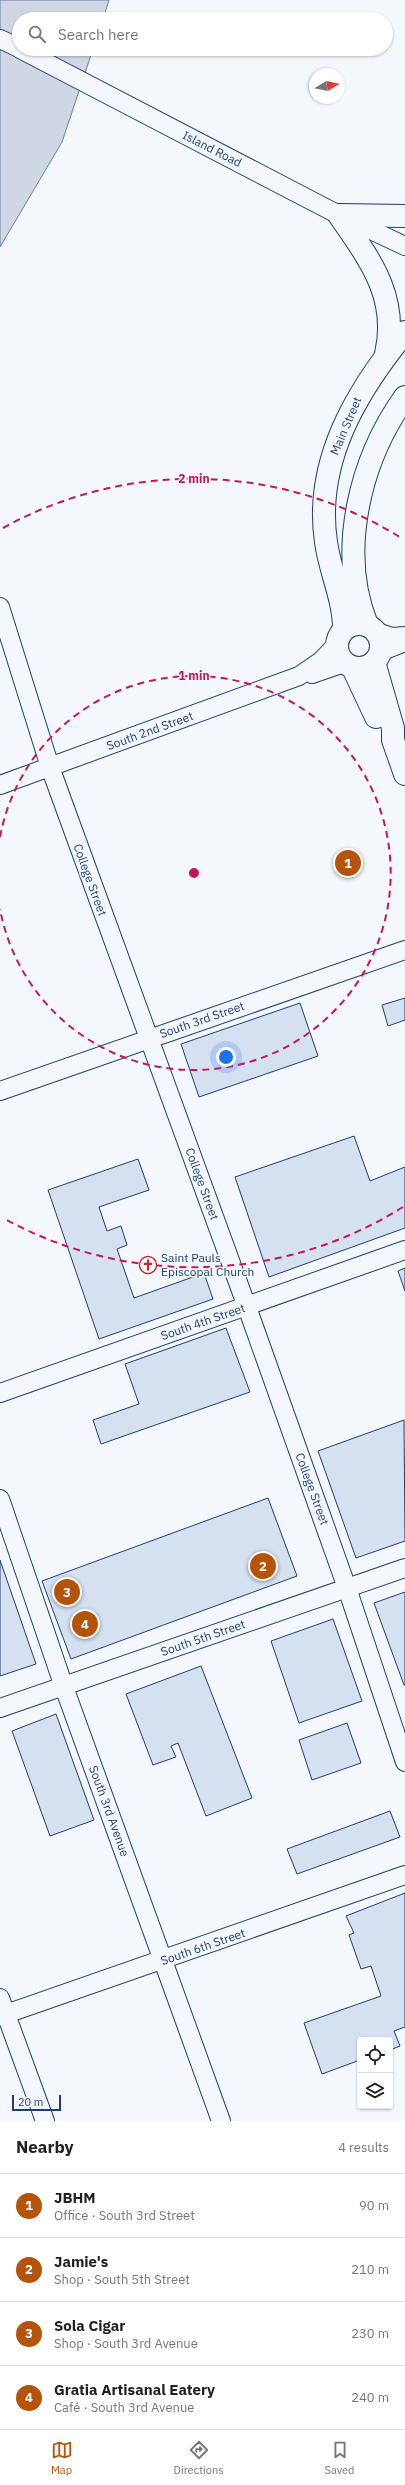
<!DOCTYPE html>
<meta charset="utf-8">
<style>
:root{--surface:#fff;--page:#f6f6f6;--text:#202124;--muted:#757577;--line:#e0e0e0;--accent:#b45309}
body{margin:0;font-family:"IBM Plex Sans",sans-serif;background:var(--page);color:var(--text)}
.controls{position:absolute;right:12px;bottom:12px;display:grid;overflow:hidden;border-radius:4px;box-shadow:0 1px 3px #0004}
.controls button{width:36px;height:36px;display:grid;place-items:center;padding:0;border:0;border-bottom:1px solid var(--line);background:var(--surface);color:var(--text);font:20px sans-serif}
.compass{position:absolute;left:309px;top:68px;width:36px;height:36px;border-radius:50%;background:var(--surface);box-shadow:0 1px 3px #0004;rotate:80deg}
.scale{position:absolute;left:12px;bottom:10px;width:49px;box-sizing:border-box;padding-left:4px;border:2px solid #1d3f73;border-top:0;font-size:11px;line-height:14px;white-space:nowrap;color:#1d3f73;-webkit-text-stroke:3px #f4f7fb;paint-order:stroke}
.you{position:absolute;left:226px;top:1057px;width:14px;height:14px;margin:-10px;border:3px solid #fff;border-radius:50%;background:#1a73e8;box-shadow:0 0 0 6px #1a73e833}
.badge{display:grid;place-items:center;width:26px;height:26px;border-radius:50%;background:var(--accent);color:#fff;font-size:13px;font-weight:700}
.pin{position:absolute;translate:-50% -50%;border:2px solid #fff;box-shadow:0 1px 4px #0006}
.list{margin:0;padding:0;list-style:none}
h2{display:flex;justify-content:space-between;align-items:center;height:52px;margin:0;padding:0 16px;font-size:17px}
h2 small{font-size:13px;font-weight:400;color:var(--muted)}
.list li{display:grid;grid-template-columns:26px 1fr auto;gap:12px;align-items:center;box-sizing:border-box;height:64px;padding:0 16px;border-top:1px solid var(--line)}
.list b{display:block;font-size:15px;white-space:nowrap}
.list p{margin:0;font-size:13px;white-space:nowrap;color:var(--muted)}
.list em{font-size:13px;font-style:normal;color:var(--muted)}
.icon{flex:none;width:22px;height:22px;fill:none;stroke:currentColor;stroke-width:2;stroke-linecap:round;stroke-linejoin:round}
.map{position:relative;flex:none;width:405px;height:2121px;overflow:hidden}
.search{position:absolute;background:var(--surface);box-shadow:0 1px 3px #0004;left:12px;right:12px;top:12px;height:44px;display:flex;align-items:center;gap:10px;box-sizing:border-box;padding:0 14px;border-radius:22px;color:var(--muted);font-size:15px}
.sheet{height:308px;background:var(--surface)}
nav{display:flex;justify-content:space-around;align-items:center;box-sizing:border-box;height:56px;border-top:1px solid var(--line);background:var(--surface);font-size:11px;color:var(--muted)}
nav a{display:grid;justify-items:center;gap:2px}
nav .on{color:var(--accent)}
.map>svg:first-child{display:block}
</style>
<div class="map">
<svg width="405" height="2121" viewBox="0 0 405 2121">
<rect width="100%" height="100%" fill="#f4f7fb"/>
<path fill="#cfd7e4" stroke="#687fa3" d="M0,0H109L103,19H19V49H93L62,142L0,247Z"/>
<path fill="#d5e0f0" stroke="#1d3f73" d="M405,998V1020L388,1026L382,1005Z
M300,1003L318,1056L199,1097L181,1044Z
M354,1136L370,1181L405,1167V1228L269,1277L235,1177Z
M138,1159L149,1190L99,1207L107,1231L121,1226L127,1245L117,1249L134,1298L204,1273L213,1299L99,1339L48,1190Z
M405,1268V1291L398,1271Z
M226,1328L250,1392L101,1444L93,1420L139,1404L125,1364Z
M404,1420L405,1541L356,1558L318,1451Z
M268,1498L297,1576L71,1659L42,1581Z
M0,1560L36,1664L0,1676Z
M405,1592V1685H404L374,1603Z
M333,1619L362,1701L299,1723L271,1641Z
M201,1666L252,1798L206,1816L178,1743L171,1746L176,1757L153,1765L126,1694Z
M56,1714L94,1820L50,1836L12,1731Z
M347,1723L361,1763L312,1780L299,1740Z
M390,1811L400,1837L297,1874L287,1849Z
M405,1893V2027L394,2031L400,2046L390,2050V2040H360V2060L322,2074L304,2023L381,1996L371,1966L361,1969L349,1935L354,1933L346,1916Z"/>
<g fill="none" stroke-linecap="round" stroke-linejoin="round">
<g stroke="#1d3f73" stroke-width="20">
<path id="minor" d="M0,39L19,48
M20,49L339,215L405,246
M0,607L50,767L247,1307L347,1588L405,1762
M377,632L392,637L405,636
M380,652L405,642
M312,674L344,663
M0,785L299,676L321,661L338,643
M0,1091L405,950
M0,1393L405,1250
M0,1499L64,1687L221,2121
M0,1708L405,1568
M0,1998L45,2121
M0,2016L405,1875"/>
</g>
<g stroke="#1d3f73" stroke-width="24">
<path id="major" d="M339,215C370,260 399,297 386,354
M339,215L405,216
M337 646a22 22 0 1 1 44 0a22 22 0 1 1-44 0Z
M367,625C337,551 360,460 405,397
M344,629C344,599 330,572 326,542C314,462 356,392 405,332
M374,662L393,728V740L405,774
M353,668L376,717"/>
</g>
<use href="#minor" stroke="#f4f7fb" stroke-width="18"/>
<use href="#major" stroke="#f4f7fb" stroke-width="22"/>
</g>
<g fill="none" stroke="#c2185b" stroke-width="2" stroke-dasharray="7 5">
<path d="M0 837A197 197 0 1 1 0 909"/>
<path d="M403 1207A394 394 0 0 1 3 1218M3 528A394 394 0 0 1 403 539"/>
</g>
<defs>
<g id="church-ring" transform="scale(0.9)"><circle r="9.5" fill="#f4f7fb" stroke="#c62828" stroke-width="1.5"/><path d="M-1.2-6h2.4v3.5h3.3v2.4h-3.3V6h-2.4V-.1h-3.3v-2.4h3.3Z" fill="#c62828"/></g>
</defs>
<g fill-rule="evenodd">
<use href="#church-ring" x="148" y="1265"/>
</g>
<g text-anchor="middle" stroke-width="3" stroke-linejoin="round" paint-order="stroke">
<g font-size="12" fill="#1d3f73" stroke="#f4f7fb">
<text transform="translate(212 149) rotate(27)" y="4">Island Road</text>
<text transform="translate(346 426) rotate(-67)" y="4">Main Street</text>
<text transform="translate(150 731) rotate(-20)" y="4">South 2nd Street</text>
<text transform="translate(90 880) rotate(70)" y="4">College Street</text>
<text transform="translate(202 1020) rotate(-19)" y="4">South 3rd Street</text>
<text transform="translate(202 1184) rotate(70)" y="4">College Street</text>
<text transform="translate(203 1322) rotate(-19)" y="4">South 4th Street</text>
<text transform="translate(312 1489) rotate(70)" y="4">College Street</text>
<text transform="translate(203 1638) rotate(-19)" y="4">South 5th Street</text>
<text transform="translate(109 1811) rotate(70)" y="4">South 3rd Avenue</text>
<text transform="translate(203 1947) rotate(-19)" y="4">South 6th Street</text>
</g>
<g font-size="12" fill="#1d3f73" stroke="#f4f7fb" text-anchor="start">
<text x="161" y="1262">Saint Pauls<tspan x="161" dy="14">Episcopal Church</tspan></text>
</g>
</g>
<circle cx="194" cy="873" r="6" fill="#c2185b" stroke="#f4f7fb" stroke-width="2"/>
<g font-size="12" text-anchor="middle" font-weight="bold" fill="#c2185b" stroke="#f4f7fb" stroke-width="3" stroke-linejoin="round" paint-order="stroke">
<text x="194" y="483">2 min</text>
<text x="194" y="680">1 min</text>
</g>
</svg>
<div class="controls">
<button><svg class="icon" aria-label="locate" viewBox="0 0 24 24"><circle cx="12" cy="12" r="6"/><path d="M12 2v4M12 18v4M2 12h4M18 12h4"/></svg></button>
<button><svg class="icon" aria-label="layers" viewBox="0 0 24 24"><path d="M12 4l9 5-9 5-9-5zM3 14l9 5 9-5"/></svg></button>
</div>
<svg class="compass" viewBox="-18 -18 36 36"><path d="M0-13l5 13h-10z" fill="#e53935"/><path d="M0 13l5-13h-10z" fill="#757577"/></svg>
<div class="scale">20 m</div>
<div class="you"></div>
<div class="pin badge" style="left:348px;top:863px">1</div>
<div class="pin badge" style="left:263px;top:1566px">2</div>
<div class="pin badge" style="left:67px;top:1592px">3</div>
<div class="pin badge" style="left:85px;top:1624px">4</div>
<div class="search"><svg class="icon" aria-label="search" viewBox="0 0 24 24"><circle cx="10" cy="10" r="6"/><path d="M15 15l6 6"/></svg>Search here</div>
</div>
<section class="sheet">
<h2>Nearby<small>4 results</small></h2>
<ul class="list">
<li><span class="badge">1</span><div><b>JBHM</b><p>Office · South 3rd Street</p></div><em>90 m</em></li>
<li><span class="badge">2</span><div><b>Jamie's</b><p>Shop · South 5th Street</p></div><em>210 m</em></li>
<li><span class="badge">3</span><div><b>Sola Cigar</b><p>Shop · South 3rd Avenue</p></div><em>230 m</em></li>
<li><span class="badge">4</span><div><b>Gratia Artisanal Eatery</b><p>Café · South 3rd Avenue</p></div><em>240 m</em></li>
</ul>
</section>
<nav>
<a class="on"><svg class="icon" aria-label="map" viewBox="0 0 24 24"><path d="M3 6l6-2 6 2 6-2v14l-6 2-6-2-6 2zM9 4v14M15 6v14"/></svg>Map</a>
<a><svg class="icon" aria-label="directions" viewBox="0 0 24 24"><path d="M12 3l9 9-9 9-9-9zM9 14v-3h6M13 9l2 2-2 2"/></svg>Directions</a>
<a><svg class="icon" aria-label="saved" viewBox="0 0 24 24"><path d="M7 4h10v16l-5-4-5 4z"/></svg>Saved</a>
</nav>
